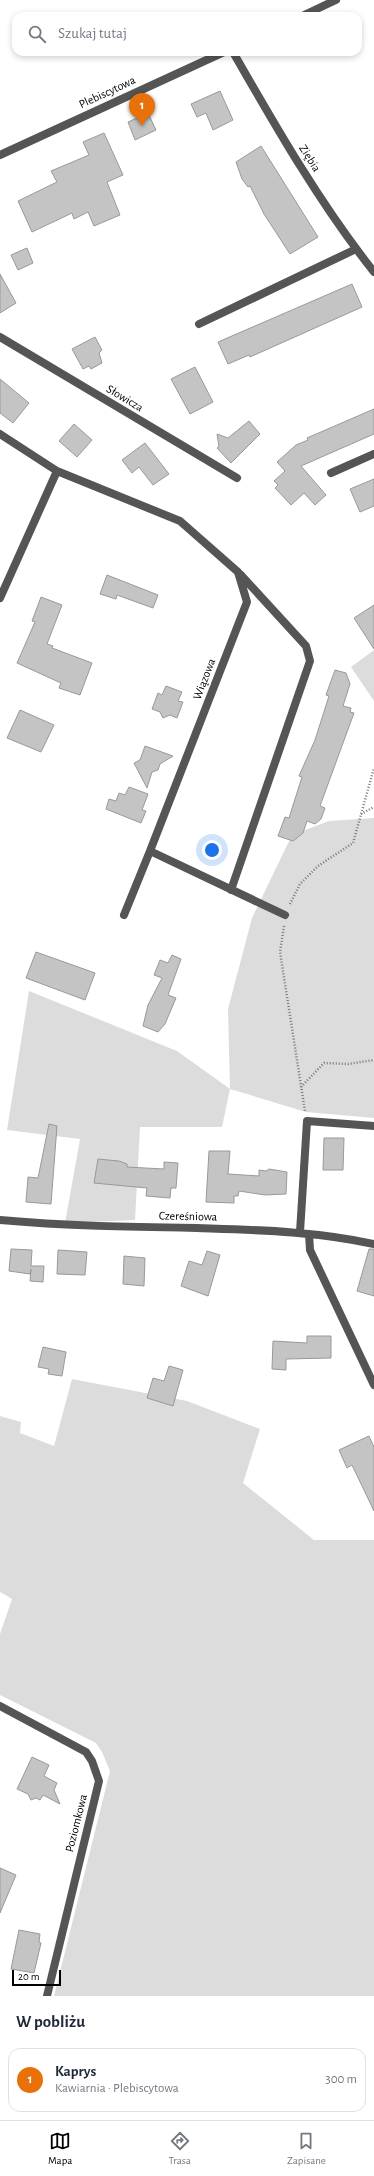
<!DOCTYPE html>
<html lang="pl">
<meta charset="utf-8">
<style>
:root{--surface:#fff;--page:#f2f2f3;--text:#1f2937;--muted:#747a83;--line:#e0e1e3;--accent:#000}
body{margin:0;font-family:"Alegreya Sans",sans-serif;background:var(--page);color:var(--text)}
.scale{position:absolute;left:12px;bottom:10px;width:49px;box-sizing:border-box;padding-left:4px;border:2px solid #000;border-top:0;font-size:11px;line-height:14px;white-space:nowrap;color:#000;-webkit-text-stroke:3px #fff;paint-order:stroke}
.you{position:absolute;left:212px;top:850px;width:14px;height:14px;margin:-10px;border:3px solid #fff;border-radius:50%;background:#1a73e8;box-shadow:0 0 0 6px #1a73e833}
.badge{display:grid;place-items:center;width:26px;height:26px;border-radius:50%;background:var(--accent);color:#fff;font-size:13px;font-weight:700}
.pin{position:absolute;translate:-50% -33px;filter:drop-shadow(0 1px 2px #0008)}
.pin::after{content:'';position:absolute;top:21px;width:14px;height:12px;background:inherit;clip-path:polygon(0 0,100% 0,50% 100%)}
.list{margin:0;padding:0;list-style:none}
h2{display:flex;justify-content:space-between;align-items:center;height:52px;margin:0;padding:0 16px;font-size:17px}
h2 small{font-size:13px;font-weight:400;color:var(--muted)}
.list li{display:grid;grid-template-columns:26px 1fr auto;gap:12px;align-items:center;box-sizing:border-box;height:64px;margin:0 8px 8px;padding:0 8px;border:1px solid var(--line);border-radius:12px}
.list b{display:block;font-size:15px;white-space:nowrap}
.list p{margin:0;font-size:13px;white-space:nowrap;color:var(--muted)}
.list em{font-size:13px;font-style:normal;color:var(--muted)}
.icon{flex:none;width:22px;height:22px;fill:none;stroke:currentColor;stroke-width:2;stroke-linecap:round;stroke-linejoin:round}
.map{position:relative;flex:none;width:374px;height:1996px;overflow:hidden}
.search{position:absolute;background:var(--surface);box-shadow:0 2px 6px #0003;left:12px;right:12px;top:12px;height:44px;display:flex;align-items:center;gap:10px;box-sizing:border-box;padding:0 14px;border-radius:12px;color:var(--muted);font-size:15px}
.sheet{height:124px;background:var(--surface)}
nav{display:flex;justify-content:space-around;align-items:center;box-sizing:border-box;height:56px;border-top:1px solid var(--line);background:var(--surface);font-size:11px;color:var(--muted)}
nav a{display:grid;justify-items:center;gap:2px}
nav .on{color:var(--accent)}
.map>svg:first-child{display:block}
</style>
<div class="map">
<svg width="374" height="1996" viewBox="0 0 374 1996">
<rect width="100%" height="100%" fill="#fff"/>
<path fill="#dcdcdc" d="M374,650V701L351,667Z
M374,818V1118L306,1112L230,1089L222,1127H140L135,1220L65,1223L80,1139L7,1130L29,991L177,1051L230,1089L228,1009L252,918L292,835L329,821Z
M72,1379L187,1401L260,1429L243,1483L314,1540H374V1996H54L110,1771L102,1752L96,1743L0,1695V1634L12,1599L0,1592V1416L21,1422L20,1433L54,1446Z"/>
<path fill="#c4c4c4" stroke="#999" d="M220,91L233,120L213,130L206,113L197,117L191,104Z
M148,113L156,130L135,140L128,122Z
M104,133L123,175L107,182L120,215L94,226L88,212L74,219L72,213L32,232L18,201L57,182L51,171L89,155L83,142Z
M261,146L318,237L290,254L264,214L250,186L248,187L242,179L236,162Z
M27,248L33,263L18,270L11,255Z
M0,274L16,303L0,313Z
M352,284L362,307L250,357L249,355L228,364L218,342Z
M95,337L102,350L99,353L102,363L91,369L89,366L83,369L72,349Z
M195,367L213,402L190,414L171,379Z
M0,379L29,403L13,423L0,413Z
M374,409V434L301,466L326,495L315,505L304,493L291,505L275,488L278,485L274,481L285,471L277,462L296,445L308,440L307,438Z
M249,421L260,434L231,463L217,448L219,446L217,434L228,438Z
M74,424L92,440L77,457L59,441Z
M145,443L169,474L153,485L139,467L132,473L122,460Z
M374,479V506L360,512L350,489Z
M107,575L158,595L153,608L117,595L116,599L100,594Z
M41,597L62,605L47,644L53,646L52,648L92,663L80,695L59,688L61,683L17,663L35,622L32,621Z
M374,605V649L354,618Z
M335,670L346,673L350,684L343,706L351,708L350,712L354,713L320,806L325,808L321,819L315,824L307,821L303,833L293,841L278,836L285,817L289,818L302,777L299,776L315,740L329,696L326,695Z
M166,686L182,692L178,701L183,702L177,718L170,715L163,718L160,712L152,709L158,693L162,695Z
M20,710L54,725L41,752L7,738Z
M145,746L173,756L160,764L158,770L152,772L147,788L134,763L140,760Z
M129,787L148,794L142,810L146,811L141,823L106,809L109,799L116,801L119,793L125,795Z
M36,952L95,973L85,1000L26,978Z
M172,955L181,959L168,995L176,998L165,1024L158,1032L143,1026L148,1005L162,978L154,975L160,960L168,963Z
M49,1124L57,1126L51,1204L26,1202L28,1177L38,1178Z
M324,1138H344L343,1170H323Z
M209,1151H230L228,1174L259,1176V1170L266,1171L269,1169L287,1172L286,1194L265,1195L239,1191L238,1196H234V1203L206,1202Z
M98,1159L119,1161L127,1164V1167L164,1169V1162L178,1163L176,1188H171L170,1198L146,1196L147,1188L94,1183Z
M11,1249L32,1250L31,1266H44L43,1282L30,1281L31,1269L30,1274L9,1271Z
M369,1249H374V1296L357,1291Z
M58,1250L87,1252L85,1275L57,1274Z
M207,1251L220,1255L208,1296L181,1286L189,1261L202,1265Z
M124,1256L145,1258L144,1286L123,1284Z
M307,1336H331V1358L286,1359V1370L272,1369L273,1341L307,1343Z
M43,1347L66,1352L62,1376L48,1374L49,1369L38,1367Z
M169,1366L183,1370L173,1406L147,1398L153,1378L164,1381Z
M369,1436L374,1447V1511L352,1465L347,1468L339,1450Z
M32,1757L49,1765L44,1776L57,1783L54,1790L60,1804L43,1795L40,1800L36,1798L31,1800L28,1794L17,1789Z
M0,1868L16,1875L0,1913Z
M19,1930L40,1934L39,1942L41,1943L34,1973L11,1969Z"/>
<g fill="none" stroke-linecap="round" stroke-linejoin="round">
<path stroke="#777" stroke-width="2.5" stroke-dasharray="1 2" stroke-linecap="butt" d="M361,814L374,807
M290,904L300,884L318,866L353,843L374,768
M284,926L280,952L305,1111
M301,1087L324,1063L348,1064L374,1060"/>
<path stroke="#555" stroke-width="8" d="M302,16L336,0
M233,52C276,127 320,204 374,272
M0,155L224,52
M199,324L356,249
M0,337L237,478
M0,434L57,471L180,521L238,572L247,602L150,851L285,915
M331,473L374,454
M0,598L57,471
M231,890L310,661L306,646L240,574
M124,915L150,851
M0,1220C65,1226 131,1227 197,1228C256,1230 315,1231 374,1244
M300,1232L307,1121L374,1126
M309,1234L310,1250L374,1385
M0,1706L86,1752L92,1761L99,1781L47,1996"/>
</g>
<g text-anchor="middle" stroke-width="3" stroke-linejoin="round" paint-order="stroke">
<g font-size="12" fill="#000" stroke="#fff">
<text transform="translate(107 92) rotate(-25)" y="4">Plebiscytowa</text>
<text transform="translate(310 158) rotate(58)" y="4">Ziębia</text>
<text transform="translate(125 398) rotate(31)" y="4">Słowicza</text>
<text transform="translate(204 679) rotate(-69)" y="4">Wiązowa</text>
<text transform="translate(188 1216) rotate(1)" y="4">Czereśniowa</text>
<text transform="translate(76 1823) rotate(-76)" y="4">Poziomkowa</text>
</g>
</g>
</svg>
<div class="scale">20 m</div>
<div class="you"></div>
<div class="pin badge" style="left:142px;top:126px;background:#e8710a">1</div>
<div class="search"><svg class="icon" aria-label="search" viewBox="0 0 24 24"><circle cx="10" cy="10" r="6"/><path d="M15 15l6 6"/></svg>Szukaj tutaj</div>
</div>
<section class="sheet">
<h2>W pobliżu<small></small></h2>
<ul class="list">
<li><span class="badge" style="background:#e8710a">1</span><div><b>Kaprys</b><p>Kawiarnia · Plebiscytowa</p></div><em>300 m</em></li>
</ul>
</section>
<nav>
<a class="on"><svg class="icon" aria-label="map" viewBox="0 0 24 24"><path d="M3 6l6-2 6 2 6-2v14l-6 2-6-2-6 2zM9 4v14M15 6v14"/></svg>Mapa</a>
<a><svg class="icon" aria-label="directions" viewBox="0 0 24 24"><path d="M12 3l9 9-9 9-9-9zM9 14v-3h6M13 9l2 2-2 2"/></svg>Trasa</a>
<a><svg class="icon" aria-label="saved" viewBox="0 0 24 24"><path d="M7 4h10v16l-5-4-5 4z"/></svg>Zapisane</a>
</nav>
